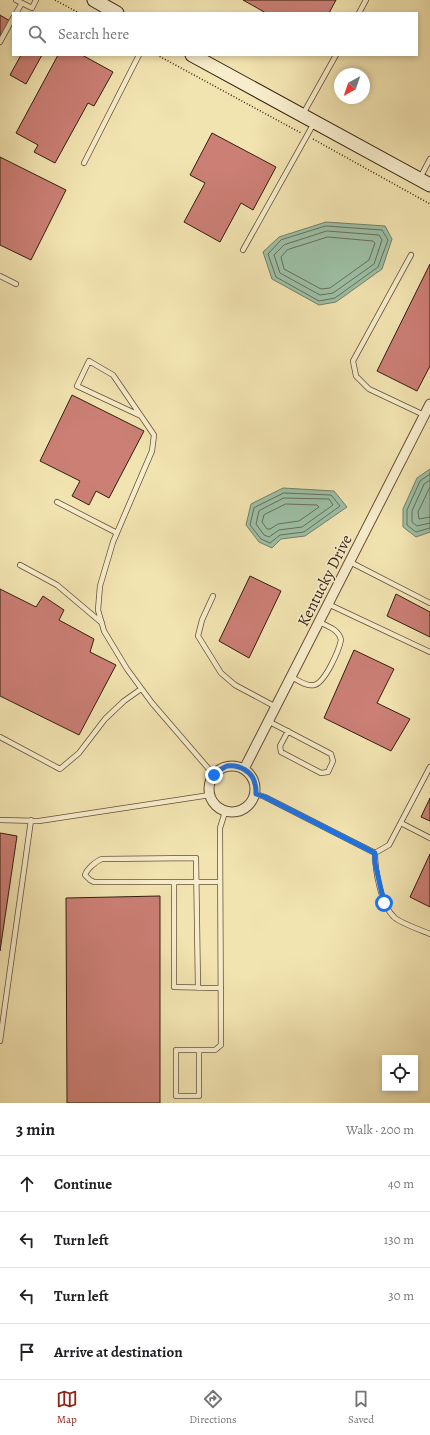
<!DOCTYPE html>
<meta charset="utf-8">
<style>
:root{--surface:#fff;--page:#f6f6f6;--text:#202124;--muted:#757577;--line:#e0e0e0;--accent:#8f2418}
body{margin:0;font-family:Alegreya,serif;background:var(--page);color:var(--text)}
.controls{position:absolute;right:12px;bottom:12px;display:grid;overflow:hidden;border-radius:0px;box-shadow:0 2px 6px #0003}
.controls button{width:36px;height:36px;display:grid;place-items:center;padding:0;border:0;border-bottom:1px solid var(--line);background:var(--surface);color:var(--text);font:20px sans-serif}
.compass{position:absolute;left:334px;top:68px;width:36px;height:36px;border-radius:50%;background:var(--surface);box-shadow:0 2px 6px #0003;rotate:220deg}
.stop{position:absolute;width:12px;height:12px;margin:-9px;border:3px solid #1a73e8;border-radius:50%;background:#fff}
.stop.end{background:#1a73e8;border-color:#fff;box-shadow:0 1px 4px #0008}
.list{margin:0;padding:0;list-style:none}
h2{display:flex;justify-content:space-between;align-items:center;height:52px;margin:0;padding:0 16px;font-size:17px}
h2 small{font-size:13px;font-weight:400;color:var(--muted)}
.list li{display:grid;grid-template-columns:26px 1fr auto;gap:12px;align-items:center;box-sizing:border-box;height:56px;padding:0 16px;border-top:1px solid var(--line)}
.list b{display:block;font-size:15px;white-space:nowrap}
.list em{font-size:13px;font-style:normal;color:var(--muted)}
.icon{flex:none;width:22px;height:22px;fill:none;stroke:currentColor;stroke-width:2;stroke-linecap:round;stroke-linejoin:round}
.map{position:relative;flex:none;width:430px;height:1103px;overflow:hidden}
.search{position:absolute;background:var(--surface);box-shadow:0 2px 6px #0003;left:12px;right:12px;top:12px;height:44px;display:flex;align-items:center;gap:10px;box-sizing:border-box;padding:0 14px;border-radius:0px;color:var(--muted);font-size:15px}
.sheet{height:276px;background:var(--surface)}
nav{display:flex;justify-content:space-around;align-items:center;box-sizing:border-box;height:56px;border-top:1px solid var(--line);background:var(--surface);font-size:11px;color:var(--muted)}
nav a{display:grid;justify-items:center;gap:2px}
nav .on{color:var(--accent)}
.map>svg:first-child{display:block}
</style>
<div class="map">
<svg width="430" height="1103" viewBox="0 0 430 1103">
<rect width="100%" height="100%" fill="#f2e4b1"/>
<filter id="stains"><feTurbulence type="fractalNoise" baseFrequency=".005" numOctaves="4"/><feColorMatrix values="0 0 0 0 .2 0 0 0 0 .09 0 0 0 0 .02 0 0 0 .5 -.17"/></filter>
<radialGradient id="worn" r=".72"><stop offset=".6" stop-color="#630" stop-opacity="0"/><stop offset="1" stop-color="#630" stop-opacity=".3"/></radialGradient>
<path fill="#9cbfa6" stroke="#727f69" d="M326,222L385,226L392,239L382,269L336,302L319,305L272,279L263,252L279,237Z
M430,469V532L416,537L403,527V509L417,478Z
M283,488L334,491L347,507L305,536L281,539L272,548L259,542L246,525L251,504Z"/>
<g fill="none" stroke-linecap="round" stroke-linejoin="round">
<path stroke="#686e5a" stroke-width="1" d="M326,226L382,230L388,240L378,267L335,298L319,301L276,277L268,254L281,240Z
M327,231L379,235L382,240L374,264L333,293L320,295L280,273L274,255L284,245Z
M328,237L373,241L375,243L369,260L330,288L321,289L284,269L281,257L287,250Z
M430,474L420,481L407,510V525L416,532L430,528
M430,480L424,484L412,511V522L417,526L430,523
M430,487L418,512L419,519L430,517
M284,493L331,495L340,506L304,532L280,535L270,543L261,539L250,525L254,508Z
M284,498L329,499L333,505L302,527L279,530L269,537L264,535L256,524L259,511Z
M286,504L317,505L319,507L299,521L278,524L270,529H267L262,522L264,515Z"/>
</g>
<path fill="#cb7f75" stroke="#341e0e" d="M243,0H336L329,13H266Z
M0,15L10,21L0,39Z
M21,55H42L26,84L10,75Z
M58,55H82L113,72L94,106L88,103L55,163L34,152L38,145L16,133Z
M212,133L276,167L253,210L241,203L220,242L184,222L205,183L190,175Z
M0,157L66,190L31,260L0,245Z
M430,264V366L417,391L377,371Z
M72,395L144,431L109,498L96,491L89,505L72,496L80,481L40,461Z
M250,576L281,591L249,658L219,641Z
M0,589L36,607L43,596L64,610L59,620L94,639L90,652L116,665L79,735L0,696Z
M396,594L430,612V637L387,616Z
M354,650L394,669L377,703L410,719L391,751L324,718Z
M430,798V821L421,817Z
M0,833L17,836L0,951Z
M430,854V907L410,897Z
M160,896V1103H67L66,898Z"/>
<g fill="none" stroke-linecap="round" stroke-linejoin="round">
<g stroke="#645037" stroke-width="6">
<path id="service" d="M16,0L32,8L36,0
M16,13L22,3
M359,13L366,0
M0,42L13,18
M303,114L336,55
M84,163L139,55
M420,178L430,159
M243,250L314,123
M411,255L353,361L356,376L369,389L424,415
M0,276L16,284
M141,416L77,386L89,361L113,375L154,435L152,451L113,542L100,586L98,610L104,631L127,669L152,703L214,775
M57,502L117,533
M350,562L430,603
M20,565L57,585L102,623
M213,596L202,620L198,636L221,673L235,685L276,707
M328,604L430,652
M291,677C298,680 307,687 314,685C325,683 339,650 341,640C339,630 328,626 319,622
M268,721L331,754L333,761L328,772L321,773L281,752L280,746L288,731
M0,737L60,769L79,753L105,719L124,701L141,689
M256,794L265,797L375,853C375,870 381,905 394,917C398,922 423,931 430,934
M0,820L39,821L210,795
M401,823L430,838
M375,853L389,845L430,767
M174,882H220
M198,988L196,858L102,859C96,861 87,869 85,875L90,880L94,882H174V987L221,988
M0,1041L31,820
M199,1050V1096H176V1050H215L221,1045L220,828L225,812"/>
</g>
<g stroke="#645037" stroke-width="11">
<path id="minor" d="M209 789a23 23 0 1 1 46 0a23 23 0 1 1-46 0Z
M244,769L430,404"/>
</g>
<g stroke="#341e0e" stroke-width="15">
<path id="secondary" d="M94,0L117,13
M192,55L430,185"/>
</g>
<path stroke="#341e0e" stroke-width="1.5" stroke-dasharray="1 2" stroke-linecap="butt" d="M55,0L79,13
M157,55L301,133
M313,139L430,204"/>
<use href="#service" stroke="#f7edcc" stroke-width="4.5"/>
<use href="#minor" stroke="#f7edcc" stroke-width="9"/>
<use href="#secondary" stroke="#f7edcc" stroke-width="13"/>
</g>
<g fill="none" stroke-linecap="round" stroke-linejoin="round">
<path stroke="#1a73e8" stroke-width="5" d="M214,775C218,771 222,768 227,766C239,764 253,772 255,784C256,787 256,791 256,794L265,797L375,853V863L384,903"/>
</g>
<g text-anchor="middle" stroke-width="3" stroke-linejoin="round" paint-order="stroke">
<g font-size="16" fill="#341e0e" stroke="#f7edcc">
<text transform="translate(324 580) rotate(-63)" y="6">Kentucky Drive</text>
</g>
</g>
<rect width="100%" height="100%" filter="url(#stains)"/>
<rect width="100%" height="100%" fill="url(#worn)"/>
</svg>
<div class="controls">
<button><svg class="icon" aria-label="locate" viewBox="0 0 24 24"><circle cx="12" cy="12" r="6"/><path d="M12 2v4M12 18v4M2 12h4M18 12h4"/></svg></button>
</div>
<svg class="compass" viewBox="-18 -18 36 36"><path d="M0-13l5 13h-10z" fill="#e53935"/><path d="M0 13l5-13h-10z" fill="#757577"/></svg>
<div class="stop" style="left:384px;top:903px"></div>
<div class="stop end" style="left:214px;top:775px"></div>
<div class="search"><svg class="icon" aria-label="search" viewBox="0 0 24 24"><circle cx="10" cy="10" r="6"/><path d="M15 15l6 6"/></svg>Search here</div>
</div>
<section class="sheet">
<h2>3 min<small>Walk · 200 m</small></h2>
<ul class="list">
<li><svg class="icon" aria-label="ahead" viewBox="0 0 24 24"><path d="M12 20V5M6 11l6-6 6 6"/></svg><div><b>Continue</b></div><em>40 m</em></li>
<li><svg class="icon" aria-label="left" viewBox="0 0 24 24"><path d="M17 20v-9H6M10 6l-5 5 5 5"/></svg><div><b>Turn left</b></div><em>130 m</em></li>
<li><svg class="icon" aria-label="left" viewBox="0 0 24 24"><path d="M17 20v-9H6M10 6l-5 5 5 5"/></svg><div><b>Turn left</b></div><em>30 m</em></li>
<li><svg class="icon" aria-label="arrive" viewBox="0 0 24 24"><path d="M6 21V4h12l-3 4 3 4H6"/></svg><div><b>Arrive at destination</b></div></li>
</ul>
</section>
<nav>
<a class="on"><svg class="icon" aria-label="map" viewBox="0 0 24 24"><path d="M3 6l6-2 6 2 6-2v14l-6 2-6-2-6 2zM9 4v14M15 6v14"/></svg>Map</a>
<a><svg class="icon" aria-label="directions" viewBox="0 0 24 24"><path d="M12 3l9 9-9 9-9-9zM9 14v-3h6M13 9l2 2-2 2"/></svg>Directions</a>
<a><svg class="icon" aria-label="saved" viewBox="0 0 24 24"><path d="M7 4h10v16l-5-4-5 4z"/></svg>Saved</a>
</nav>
